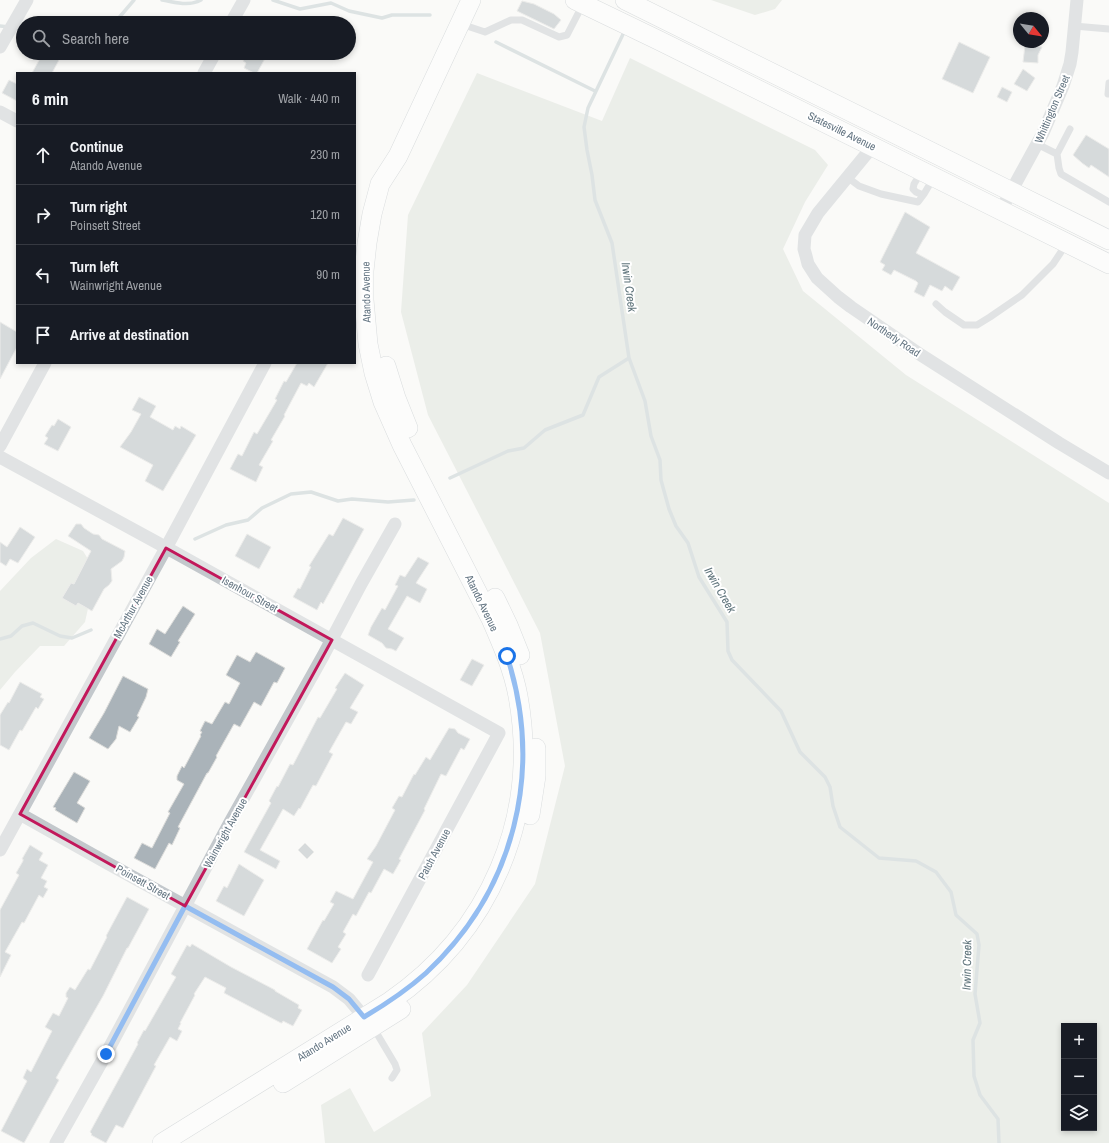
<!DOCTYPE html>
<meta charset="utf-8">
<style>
:root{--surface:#171b24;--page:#242831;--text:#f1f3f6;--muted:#9ea1a6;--line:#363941}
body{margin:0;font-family:"Archivo Narrow",sans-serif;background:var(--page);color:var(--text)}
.controls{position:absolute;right:12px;bottom:12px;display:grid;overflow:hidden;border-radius:0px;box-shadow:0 2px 6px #0003}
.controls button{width:36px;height:36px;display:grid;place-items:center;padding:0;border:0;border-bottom:1px solid var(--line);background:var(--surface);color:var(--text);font:20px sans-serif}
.compass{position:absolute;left:1013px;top:12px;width:36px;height:36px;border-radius:50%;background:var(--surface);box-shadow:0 2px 6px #0003;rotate:120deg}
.stop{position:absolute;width:12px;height:12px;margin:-9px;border:3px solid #1a73e8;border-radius:50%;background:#fff}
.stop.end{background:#1a73e8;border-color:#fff;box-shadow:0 1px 4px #0008}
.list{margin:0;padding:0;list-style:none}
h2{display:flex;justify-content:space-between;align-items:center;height:52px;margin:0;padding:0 16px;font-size:17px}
h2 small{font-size:13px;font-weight:400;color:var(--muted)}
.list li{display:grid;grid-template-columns:26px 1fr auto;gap:12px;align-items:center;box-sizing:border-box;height:60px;padding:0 16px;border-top:1px solid var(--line)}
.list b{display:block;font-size:15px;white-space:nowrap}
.list p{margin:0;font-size:13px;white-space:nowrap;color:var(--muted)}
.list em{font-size:13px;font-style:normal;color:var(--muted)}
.icon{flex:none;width:22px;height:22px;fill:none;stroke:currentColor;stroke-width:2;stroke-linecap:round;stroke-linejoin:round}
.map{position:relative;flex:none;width:1109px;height:1143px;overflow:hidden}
.search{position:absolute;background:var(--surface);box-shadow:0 2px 6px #0003;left:16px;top:16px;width:340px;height:44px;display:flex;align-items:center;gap:10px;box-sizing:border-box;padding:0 14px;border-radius:22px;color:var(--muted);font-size:15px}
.panel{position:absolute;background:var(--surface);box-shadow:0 2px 6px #0003;left:16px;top:72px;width:340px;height:292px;border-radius:0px}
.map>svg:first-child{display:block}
</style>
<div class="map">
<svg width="1109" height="1143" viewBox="0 0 1109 1143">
<rect width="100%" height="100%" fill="#fafaf8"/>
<path fill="#dadfd7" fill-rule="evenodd" d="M711,0H782L775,9L755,15Z
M630,58L815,150L828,165L805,202L783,249L803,291L906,375L1109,503V1143H325L321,1105L350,1088L374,1132L431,1096L422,1033L467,985L535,884L565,766L540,633L428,415L401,312L408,215L477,73L602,121ZM1064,1026H1094V1128H1064Z
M56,539L83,551L96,572L85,622L64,646H40L15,672L0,690V591L31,558Z"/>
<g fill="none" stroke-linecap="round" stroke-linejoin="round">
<path stroke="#bbc7cb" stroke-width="3.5" d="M162,0C175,2 188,7 201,0
M273,0L300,9L331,3L349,11L382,18L392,15H430
M111,23L117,20L134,0
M0,26L9,27
M15,28L23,29
M625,30L588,108L584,127L587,150L592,175L595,200L612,243L629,358L645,401L651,436L660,460L661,480L669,509L676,526L688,543L699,577L727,622L728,651L732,660L781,711L800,752L825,777L830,787L833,806L840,827L879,858L916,861L936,872L951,892L956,915L977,934L979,945L975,994L980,1023L973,1040L974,1076L980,1095L998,1119L999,1143
M496,42L595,91
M450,478L508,451L524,448L545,430L583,415L599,377L629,358
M195,539L226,525L248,520L262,508L291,494L311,492L338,501L352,499L388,502L414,500
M0,639L11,636L22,626L33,623L60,636L72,638L91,630"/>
</g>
<path fill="#aab3b9" stroke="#dcdcda" d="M522,1L534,4L554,14L561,20L554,29L517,11Z
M959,42L990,57L973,93L942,79Z
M1025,45L1042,47L1038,55V63L1023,62Z
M43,53H46L59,60L52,73H32Z
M247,53H268L257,73H254L244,68L246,63L243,61Z
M1023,69L1035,78L1027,91L1014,84Z
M9,80L17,84V101L2,93Z
M1002,87L1012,92L1007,102L997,97Z
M1086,135L1109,149V177L1091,165L1089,168L1082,163L1073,155Z
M905,212L930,227L916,253L960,277L952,291L945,286L942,291L930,285L924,297L914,292L918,283L916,281L894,270L891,275L882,270L885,265L880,262Z
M0,322L17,332V347L0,379Z
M297,363H328L314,387L309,383L307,386L301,383L284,415L285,416L271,440L273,441L259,465L263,467L256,482L230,469L238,454L242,456L254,432L257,434L277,400L275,399L284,381L286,382Z
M139,397L156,406L150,417L173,430L175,426L180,429L181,426L196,435L163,491L145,481L153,465L120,447L131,432L141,414L132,410Z
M58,419L71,427L58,451L44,444L48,438L45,436L52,425L54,426Z
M343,518L364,529L323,604L321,602L317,610L293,597L298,588L300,589L311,567L309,566L329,534L333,536Z
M76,524H81L84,528L93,534L99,535L102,539L125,551L124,557L122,561L111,569L112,581L109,585L104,589L92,611L78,603L76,606L62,598L71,583L74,584L91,551L68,536Z
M20,527L35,537L18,563L10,559L6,566L0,562V542L7,547Z
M247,534L271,547L259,569L235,556Z
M418,557L429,563L416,583L427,589L420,603L407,596L388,629L404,638L396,651L392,649L386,648L382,643L368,635L371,627L382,608L385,610L398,586L395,585L400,575L405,577Z
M183,606L195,614L178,641L180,642L171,657L149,644L157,629L165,634Z
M256,652L285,668L277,683L274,682L261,706L254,702L240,727L234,724L216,756L217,757L208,773H207L178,827L180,828L172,845L169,843L155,869L134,858L142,843L152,848L170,813L168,812L184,784L177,780V776L182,766L184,768L201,736L200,735L202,732L200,731L205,721L212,724L225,702L229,704L240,683L226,675L237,655L250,662Z
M472,659L484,665L472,686L460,680Z
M345,673L364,685L350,708L358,712L351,724L346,722L329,752L333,754L316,786L313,785L300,809L299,808L294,816L283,809L260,850L280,861L276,869L244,852L271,803L269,801L277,786L278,787L290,764L293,765L318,717L320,718L337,689L335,688Z
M123,676L148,689L146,697L137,716L139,717L130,732L119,726L116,739L108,749L89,738L104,713Z
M20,682L42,694L40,697L44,699L38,709L36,707L22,731L20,730L9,750L0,745V715L8,702L9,703Z
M449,728L455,729L458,733L470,739L464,750L461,748L446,776L441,774L424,809L425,810L399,859L401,860L393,874L384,869L371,893L369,892L356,916L353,914L343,932L346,934L338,947L341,949L332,963L307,949L323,920L324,921L334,904L330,902L336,891L353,899L373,862L367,859L376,846L395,810L392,808L399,796L402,797L414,774L415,775L426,757L430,760Z
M74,772L90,781L77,803L85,808L77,823L55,810L56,808L53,807Z
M305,843L314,852L307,859L298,850Z
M30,845L43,853L39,860L48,865L41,878L47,881L44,887L48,889L43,898L39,895L24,923L22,922L5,952L11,955L0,977V910L19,875L16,873L23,861V859H22Z
M239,864L264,880L244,916L216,901L224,886L227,888Z
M127,897L149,909L128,948H127L103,996L56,1078L59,1080L24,1143L1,1131L27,1081L23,1078L27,1069L31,1072L52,1031L45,1027L53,1013L59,1016L68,998L66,997V993L70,987L75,990L88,969L90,970L107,937L106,936Z
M192,944L231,967L275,990V991L299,1005L298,1008L302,1010L293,1026L283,1021L282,1023H281L224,993L226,988L205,977L194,994L195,995L180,1023H181L178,1029L182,1031L177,1041L170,1037L154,1065L156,1066L123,1128L116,1125L106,1143L91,1135L92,1134L90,1132L138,1044L137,1043L144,1030L145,1031L176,977L171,974L187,945L190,947Z"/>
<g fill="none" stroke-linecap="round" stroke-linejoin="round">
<g stroke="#b3babf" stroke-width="20">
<path id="secondary" d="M575,0L660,41L1109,264
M625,0L1109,240
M386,366L396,398L408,428
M495,598L508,625L520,655
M530,815L536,776V748
M283,1083L401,1009
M162,1143L389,1002C490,933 540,817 518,696C513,669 502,644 491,619L402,445L383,402L374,373L368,344L364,300V271L367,243L372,214L380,184L398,156L471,0"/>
</g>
<path stroke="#c3c8cc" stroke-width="7" d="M461,24L485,32L511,20H522L559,37L567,35L583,4
M1074,26L1109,29
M1108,94L1109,83
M1037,144L1057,154L1059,168L1061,174L1109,202
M1057,154L1070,129
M922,171L914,184L913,189L916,192L923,195
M847,177L859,186L881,194L918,202L924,194L934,177
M936,304L945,312L964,325H977L990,317L1022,295L1053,264L1067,243
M373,1027L395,1064L397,1070L392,1078"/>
<path stroke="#c3c8cc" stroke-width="13" d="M231,23L244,0
M0,47L27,0
M204,73L215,53
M0,112L17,121
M873,146L818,213L805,235L804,249L806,256L808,264L817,278L838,297L851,307L921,355L1059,443L1109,473
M1001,210L1043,133L1063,86L1070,64L1072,52L1077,0
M0,446L45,363
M0,457L156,542L499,733L368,975
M20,814L109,864L333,987L349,999L364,1017
M0,850L166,548L265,363
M56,1143L106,1054L229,824L323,656L361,584L395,524"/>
<use href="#secondary" stroke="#fff" stroke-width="19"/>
</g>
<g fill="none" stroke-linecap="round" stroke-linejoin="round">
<path stroke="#1a73e8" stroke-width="5" d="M106,1054L185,906L333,987L349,999L364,1017C386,1004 407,990 426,973C515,890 544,771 507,656"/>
</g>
<path d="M0 0H1109V1143H0ZM166,548L332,640L185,906L20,814Z" fill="#fafaf8" fill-opacity=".55" fill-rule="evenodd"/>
<path fill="none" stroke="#c2185b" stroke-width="3" stroke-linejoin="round" d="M166,548L332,640L185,906L20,814Z"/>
<g text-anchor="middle" stroke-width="4" stroke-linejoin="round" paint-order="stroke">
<g font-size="11" fill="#657683" stroke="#fff">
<text transform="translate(1052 109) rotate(-67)" y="4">Whittington Street</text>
<text transform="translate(842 131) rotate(26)" y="4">Statesville Avenue</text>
<text transform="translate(366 292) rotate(-91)" y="4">Atando Avenue</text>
<text transform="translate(894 337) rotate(34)" y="4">Northerly Road</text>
<text transform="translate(250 594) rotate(29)" y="4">Isenhour Street</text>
<text transform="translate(482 603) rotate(64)" y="4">Atando Avenue</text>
<text transform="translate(133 607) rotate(-61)" y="4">McArthur Avenue</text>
<text transform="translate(225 833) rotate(-61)" y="4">Wainwright Avenue</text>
<text transform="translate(434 854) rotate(-62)" y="4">Patch Avenue</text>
<text transform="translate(143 882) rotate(29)" y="4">Poinsett Street</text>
<text transform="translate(324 1042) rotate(-32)" y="4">Atando Avenue</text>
</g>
<g font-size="12" font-style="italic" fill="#60757c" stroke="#fff">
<text transform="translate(629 287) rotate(82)" y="4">Irwin Creek</text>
<text transform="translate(720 590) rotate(60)" y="4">Irwin Creek</text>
<text transform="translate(967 965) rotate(-89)" y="4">Irwin Creek</text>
</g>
</g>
</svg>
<div class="controls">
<button>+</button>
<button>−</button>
<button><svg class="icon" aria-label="layers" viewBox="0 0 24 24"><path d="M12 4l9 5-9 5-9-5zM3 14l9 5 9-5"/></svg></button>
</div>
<svg class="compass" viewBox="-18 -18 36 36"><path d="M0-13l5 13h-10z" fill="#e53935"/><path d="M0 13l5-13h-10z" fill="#9ea1a6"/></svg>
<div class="stop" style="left:507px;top:656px"></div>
<div class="stop end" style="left:106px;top:1054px"></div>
<div class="search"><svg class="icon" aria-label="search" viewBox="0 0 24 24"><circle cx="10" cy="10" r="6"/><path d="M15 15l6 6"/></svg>Search here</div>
<section class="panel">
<h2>6 min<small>Walk · 440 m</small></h2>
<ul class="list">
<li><svg class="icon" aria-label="ahead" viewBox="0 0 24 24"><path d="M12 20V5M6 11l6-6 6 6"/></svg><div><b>Continue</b><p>Atando Avenue</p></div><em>230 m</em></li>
<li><svg class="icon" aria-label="right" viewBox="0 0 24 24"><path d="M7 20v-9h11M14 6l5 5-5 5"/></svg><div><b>Turn right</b><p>Poinsett Street</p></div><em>120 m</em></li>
<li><svg class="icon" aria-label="left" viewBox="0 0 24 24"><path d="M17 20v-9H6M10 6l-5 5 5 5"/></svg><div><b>Turn left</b><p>Wainwright Avenue</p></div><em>90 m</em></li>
<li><svg class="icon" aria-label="arrive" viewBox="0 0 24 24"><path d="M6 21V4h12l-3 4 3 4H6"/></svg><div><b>Arrive at destination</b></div></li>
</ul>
</section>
</div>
